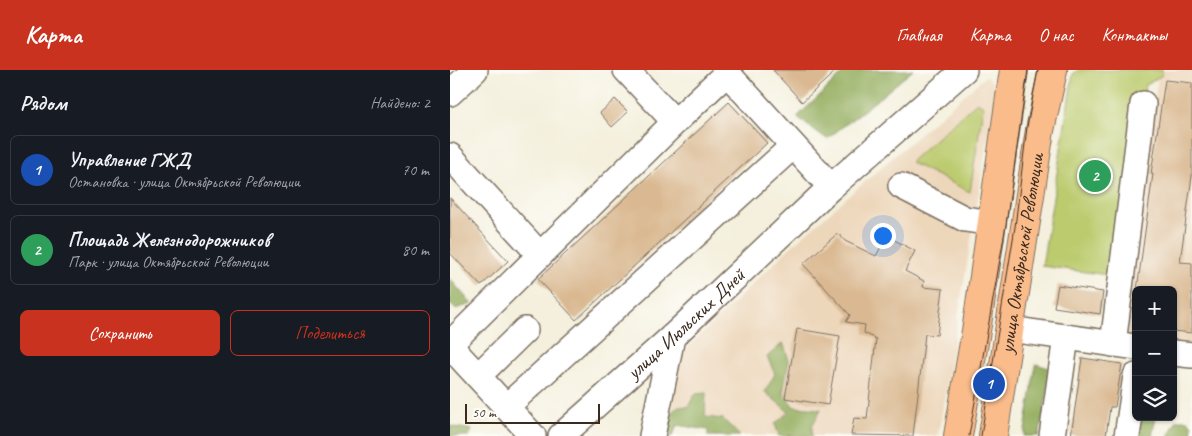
<!DOCTYPE html>
<html lang="ru">
<meta charset="utf-8">
<style>
:root{--surface:#171b24;--page:#20242c;--text:#f1f3f6;--muted:#9ea1a6;--line:#363941;--accent:#c8321e}
body{margin:0;font-family:Caveat,sans-serif;background:var(--page);color:var(--text)}
.controls{position:absolute;right:15px;bottom:15px;display:grid;overflow:hidden;border-radius:8px;box-shadow:0 1px 4px #0004}
.controls button{width:45px;height:45px;display:grid;place-items:center;padding:0;border:0;border-bottom:1px solid var(--line);background:var(--surface);color:var(--text);font:25px sans-serif}
.scale{position:absolute;left:15px;bottom:12px;width:135px;box-sizing:border-box;padding-left:5px;border:2px solid #3b2a1e;border-top:0;font-size:14px;line-height:18px;white-space:nowrap;color:#3b2a1e;-webkit-text-stroke:4px #fdfcf7;paint-order:stroke}
.you{position:absolute;left:432px;top:165px;width:18px;height:18px;margin:-12px;border:4px solid #fff;border-radius:50%;background:#1a73e8;box-shadow:0 0 0 8px #1a73e833}
.badge{display:grid;place-items:center;width:32px;height:32px;border-radius:50%;background:var(--accent);color:#fff;font-size:16px;font-weight:700}
.pin{position:absolute;translate:-50% -50%;border:2px solid #fff;box-shadow:0 1px 5px #0006}
.list{margin:0;padding:0;list-style:none}
h2{display:flex;justify-content:space-between;align-items:center;height:65px;margin:0;padding:0 20px;font-size:21px}
h2 small{font-size:16px;font-weight:400;color:var(--muted)}
.list li{display:grid;grid-template-columns:32px 1fr auto;gap:15px;align-items:center;box-sizing:border-box;height:70px;margin:0 10px 10px;padding:0 10px;border:1px solid var(--line);border-radius:8px}
.list b{display:block;font-size:19px;white-space:nowrap}
.list p{margin:0;font-size:16px;white-space:nowrap;color:var(--muted)}
.list em{font-size:16px;font-style:normal;color:var(--muted)}
.actions{display:flex;gap:10px;padding:15px 20px}
.actions a{flex:1;padding:11px 0;border:1px solid var(--accent);border-radius:8px;text-align:center;font-size:18px;color:var(--accent)}
.actions .main{background:var(--accent);color:#fff}
.icon{flex:none;width:28px;height:28px;fill:none;stroke:currentColor;stroke-width:2;stroke-linecap:round;stroke-linejoin:round}
.map{position:relative;flex:none;width:742px;height:366px;overflow:hidden}
header{display:flex;align-items:center;gap:30px;box-sizing:border-box;height:70px;padding:0 25px;background:var(--accent);color:#fff}
header strong{font-size:24px}
nav{display:flex;gap:28px;margin-inline-start:auto;font-size:18px}
main{display:flex}
aside{flex:1;background:var(--surface)}
.map>svg:first-child{display:block}
</style>
<header>
<strong>Карта</strong>
<nav><a>Главная</a><a>Карта</a><a>О нас</a><a>Контакты</a></nav>
</header>
<main>
<aside>
<h2>Рядом<small>Найдено: 2</small></h2>
<ul class="list">
<li><span class="badge" style="background:#1a4fb4">1</span><div><b>Управление ГЖД</b><p>Остановка · улица Октябрьской Революции</p></div><em>70 m</em></li>
<li><span class="badge" style="background:#2e9e5b">2</span><div><b>Площадь Железнодорожников</b><p>Парк · улица Октябрьской Революции</p></div><em>80 m</em></li>
</ul>
<div class="actions"><a class="main">Сохранить</a><a>Поделиться</a></div>
</aside>
<div class="map">
<svg width="742" height="366" viewBox="0 0 742 366">
<rect width="100%" height="100%" fill="#fdfcf7"/>
<filter id="ink" filterUnits="userSpaceOnUse"><feTurbulence type="fractalNoise" baseFrequency=".02" numOctaves="2"/><feDisplacementMap in="SourceGraphic" scale="10" xChannelSelector="R" yChannelSelector="G"/><feConvolveMatrix kernelMatrix="1 2 1 2 8 2 1 2 1" color-interpolation-filters="sRGB"/></filter>
<filter id="wash" filterUnits="userSpaceOnUse"><feTurbulence type="fractalNoise" baseFrequency=".0096" numOctaves="4" result="noise"/><feDisplacementMap in="SourceGraphic" scale="20" xChannelSelector="R" yChannelSelector="G"/><feGaussianBlur stdDeviation="1.12" result="paint"/><feColorMatrix in="noise" values="0 0 0 0 0 0 0 0 0 0 0 0 0 0 0 0 0 1.4 0 .05"/><feComposite in="paint" operator="in"/></filter>
<g filter="url(#wash)">
<rect width="100%" height="100%" fill="#f4f0dd"/>
<path fill="#edd7bb" d="M709,0H742V278L723,276V220H686V270L670,268Z
M536,6L544,14L545,28L488,366H281L219,340L231,284L347,171Z"/>
<path fill="#bccb6e" stroke="#7c7a46" d="M628,0H712V5L695,16L672,207L592,196L623,4Z
M527,32L533,36L520,122L460,92Z"/>
<path fill="#95af61" stroke="#686c40" d="M396,0H463L428,29L377,69L347,47Z
M0,209L22,234L5,239L0,234Z
M333,273L339,290L333,323L344,337L371,339L362,356V366H329L325,354L339,342L315,322L325,304L317,287Z
M586,294L602,299L589,366H574Z
M256,323L255,347L273,349L290,366H258V360L227,355L223,366H206L207,359L228,336L238,337L245,324Z
M686,347H706L702,366H675Z
M727,350H738L742,355L741,366H718Z
M0,356L22,360L19,366H0Z"/>
<g id="blocks">
<path fill="#dab992" d="M323,0H387L352,32Z
M715,10L742,13V106L730,192L742,193V263L723,261V220H687L703,104H701Z
M165,29L178,42L162,57L150,43Z
M279,32L317,73L126,250L88,209Z
M0,128L58,191L31,216L0,183Z
M388,163L395,171L426,186L437,166L465,181L455,201L474,211L473,217L493,219L487,265L475,264L463,366L401,365L404,348L417,349L426,269L414,263L415,255L396,252L400,245L353,194Z
M608,215L653,222L650,244L604,237Z
M347,259L390,266L378,335L335,328Z
M632,288L672,294L665,337H660L656,366H621Z"/>
</g>
</g>
<g filter="url(#ink)">
<use href="#blocks" fill-opacity="0" stroke="#7c6f61" stroke-width="1"/>
<g fill="none" stroke-linecap="round" stroke-linejoin="round">
<g stroke="#7c6f61" stroke-width="28">
<g id="minor">
<path d="M176,0L225,52L277,3L381,117"/>
<path d="M0,23L25,0"/>
<path d="M0,86L90,185"/>
<path d="M451,116L515,149L542,153"/>
<path d="M560,259L686,277"/>
<path d="M0,274L225,52"/>
<path d="M663,274L693,34"/>
<path d="M0,276L83,366"/>
<path d="M723,283L742,285"/>
<path d="M28,306L75,260"/>
<path d="M56,337L343,76"/>
<path id="s1" d="M111,366L222,267L381,117L514,0"/>
<path d="M202,366L222,267"/>
<path d="M602,366L616,267"/>
<path d="M677,366L686,306"/>
</g>
</g>
<g stroke="#7c6f61" stroke-width="30">
<g id="major">
<path d="M508,366L527,255L564,0"/>
<path id="s2" d="M543,366L590,60L603,0"/>
</g>
</g>
<use href="#minor" stroke="#fff" stroke-width="25"/>
<use href="#major" stroke="#fabc8b" stroke-width="28"/>
<path stroke="#3b2a1e" stroke-width="1" d="M519,366L556,155L578,0
M531,366L565,157L577,57L588,0"/>
</g>
</g>
<g text-anchor="middle" stroke-width="4.5" stroke-linejoin="round" paint-order="stroke">
<g font-size="20" fill="#3b2a1e" stroke="#fdfcf7">
<text dy="7" stroke="none"><textPath href="#s2" startOffset="185">улица Октябрьской Революции</textPath></text>
<text dy="7" stroke="none"><textPath href="#s1" startOffset="168">улица Июльских Дней</textPath></text>
</g>
</g>
</svg>
<div class="controls">
<button>+</button>
<button>−</button>
<button><svg class="icon" aria-label="layers" viewBox="0 0 24 24"><path d="M12 4l9 5-9 5-9-5zM3 14l9 5 9-5"/></svg></button>
</div>
<div class="scale">50 m</div>
<div class="you"></div>
<div class="pin badge" style="left:539px;top:314px;background:#1a4fb4">1</div>
<div class="pin badge" style="left:645px;top:106px;background:#2e9e5b">2</div>
</div>
</main>
